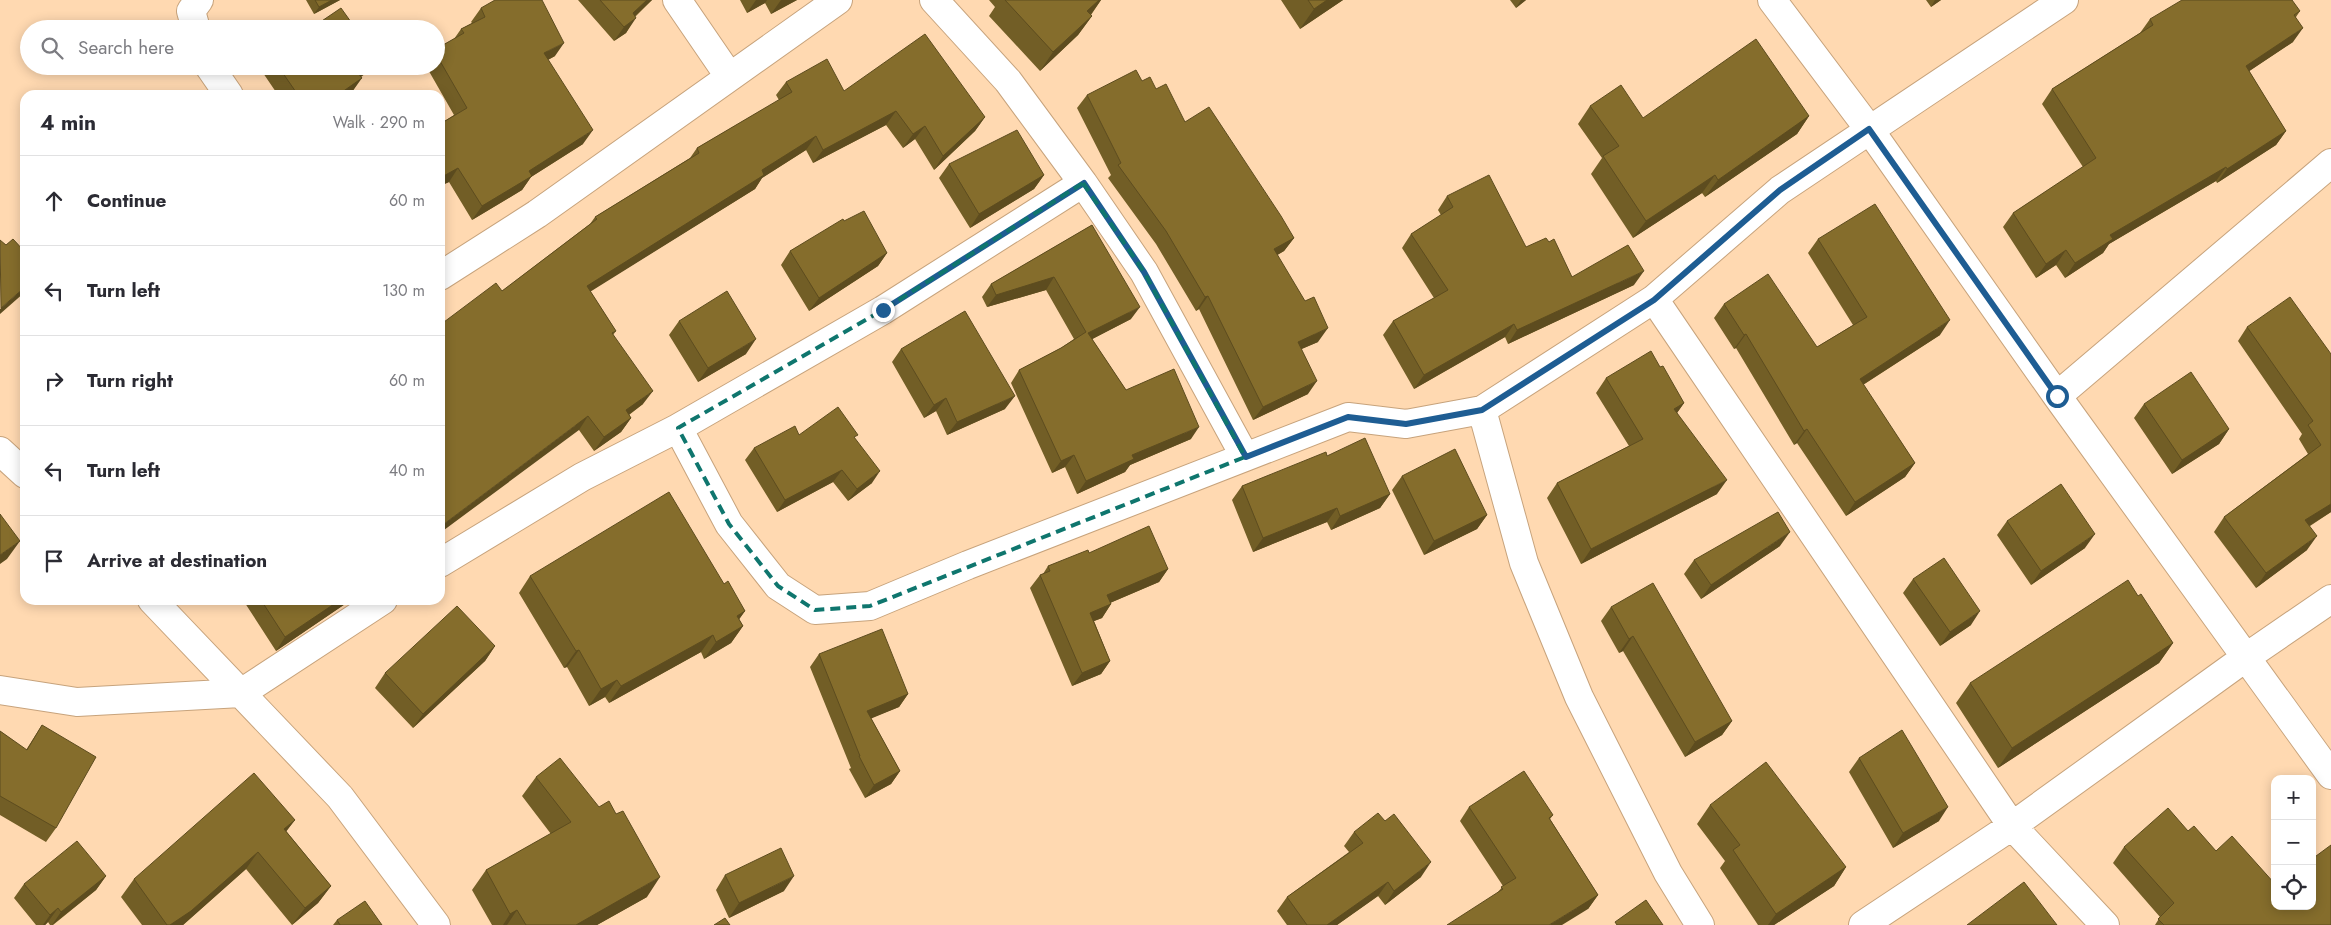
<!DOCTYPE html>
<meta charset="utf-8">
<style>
:root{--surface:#fff;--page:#f7f7f7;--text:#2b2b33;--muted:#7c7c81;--line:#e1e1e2}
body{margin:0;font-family:Jost,sans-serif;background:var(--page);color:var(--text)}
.controls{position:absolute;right:15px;bottom:15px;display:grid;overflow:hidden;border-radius:10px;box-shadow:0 2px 12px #0003}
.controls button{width:45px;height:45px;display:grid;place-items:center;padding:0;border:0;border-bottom:1px solid var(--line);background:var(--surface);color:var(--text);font:25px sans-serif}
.stop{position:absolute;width:15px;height:15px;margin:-11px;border:4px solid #1e5d93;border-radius:50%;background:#fff}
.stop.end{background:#1e5d93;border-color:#fff;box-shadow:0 1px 5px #0008}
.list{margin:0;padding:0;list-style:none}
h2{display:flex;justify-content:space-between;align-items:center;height:65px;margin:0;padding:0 20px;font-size:21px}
h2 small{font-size:16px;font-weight:400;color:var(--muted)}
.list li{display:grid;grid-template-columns:32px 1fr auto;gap:15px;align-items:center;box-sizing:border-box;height:90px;padding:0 20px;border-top:1px solid var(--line)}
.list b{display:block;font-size:19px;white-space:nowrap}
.list em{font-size:16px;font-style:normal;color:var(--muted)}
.icon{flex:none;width:28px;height:28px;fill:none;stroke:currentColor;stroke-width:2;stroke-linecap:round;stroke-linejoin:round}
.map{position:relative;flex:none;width:2331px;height:925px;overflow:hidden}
.search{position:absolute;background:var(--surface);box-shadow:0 2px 12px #0003;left:20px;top:20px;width:425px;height:55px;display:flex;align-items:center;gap:12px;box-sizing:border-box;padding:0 18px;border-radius:28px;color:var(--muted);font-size:19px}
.panel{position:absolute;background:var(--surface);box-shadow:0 2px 12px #0003;left:20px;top:90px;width:425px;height:515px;border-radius:15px}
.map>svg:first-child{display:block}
</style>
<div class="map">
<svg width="2331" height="925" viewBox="0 0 2331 925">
<rect width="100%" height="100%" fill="#ffd9b1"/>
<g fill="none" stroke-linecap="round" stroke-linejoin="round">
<g stroke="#c7a37c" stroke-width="30">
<path id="minor" d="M677,0L729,76
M934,0L1008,81L1083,183L1144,272L1245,457
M1772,0L1869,129L2057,396L2331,775
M196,29L191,11L199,0
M209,66L229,95
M440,276L537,214L838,0
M1654,299L2012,826L2105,925
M2057,396L2331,163
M1482,410L1524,563L1579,697L1668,873L1700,925
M678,428L729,524L778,586L815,610L870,606L968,565L1348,417L1406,424L1482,410L1654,299L1780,190L2064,0
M0,451L25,474
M440,563L582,477L678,428L883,310L1083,183
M152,600L340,797L436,925
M0,690L77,702L241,693L383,600
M1863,925L2012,826L2245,658L2331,599"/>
</g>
<use href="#minor" stroke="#fff" stroke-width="28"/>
</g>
<path fill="#725e26" d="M306,0H340L314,14Z
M578,0H652L635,17L626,33L614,41Z
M740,0H797L771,14L765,3L747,13Z
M989,0H1101L1091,15L1092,16L1078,35L1040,71L989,16L995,7Z
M1281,0H1343L1300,29Z
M1510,0H1526L1516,8Z
M1926,0H1941L1931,7Z
M481,8L555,56L548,60L583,144L531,177L522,190L472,220L449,182L440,186V124L454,115L426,66H436V49L454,39L461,29L472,23L471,22Z
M2300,11L2296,17L2293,42L2249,71L2286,131L2276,145L2217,183L2216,181L2109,244L2103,253L2065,278L2056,265L2036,278L2003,227L2013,213L2083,167L2042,104L2052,89L2140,33L2150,19Z
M264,66H371L366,73L361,77L352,92L348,95H278L261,70Z
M1142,81L1156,89L1185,122L1294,238L1284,251L1277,255L1318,342L1301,349L1308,394L1253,420L1199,309L1196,311L1156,244L1108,178L1111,175L1077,108L1087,95Z
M786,82L985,117L975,131L934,170L915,139L903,148L886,125L813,163L806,150L762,178L755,189L590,291L616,331L613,335L643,404L629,415L631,418L621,432L594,451L579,430L502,291L590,224L595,217L690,158L697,148L779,100L776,95Z
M1590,106L1643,118L1809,116L1797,134L1705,197L1702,193L1633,238L1591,174L1602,158L1578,124Z
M949,164L1044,175L1034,189L970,228L939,178Z
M1447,196L1572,277L1634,285L1508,344L1505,337L1414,389L1383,335L1393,321L1434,298L1402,248L1411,234L1441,215L1438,210Z
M844,221L887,253L878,266L809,311L781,265L790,251Z
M1092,225L1131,319L1092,339L1126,390L1191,439L1130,465L1125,472L1077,494L1065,467L1052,473L1011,383L1019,370L1061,348L1074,339L1046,290L987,307L982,297L991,284Z
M1818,239L1940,335L1863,385L1915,463L1905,477L1846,516L1797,443L1794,445L1736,348L1734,349L1714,318L1724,304L1817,347L1853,325L1808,253Z
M679,321L746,354L698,382L669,335Z
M2247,327L2331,354V512L2310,526L2307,550L2256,588L2214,532L2224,517L2308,454L2299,439L2302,434L2238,341Z
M901,349L1005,409L947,435L936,411L924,418L892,362Z
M1660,367L1684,403L1677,413L1717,494L1581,564L1547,498L1557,483L1629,446L1596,393L1606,378Z
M2144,404L2229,429L2219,444L2172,474L2134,418Z
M799,435L855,439L872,483L848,501L833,482L777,512L745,460L754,448Z
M1327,456L1390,494L1380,508L1331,530L1327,522L1253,552L1232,500L1242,486Z
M1402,476L1487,515L1477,529L1424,555L1392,490Z
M2007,521L2085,548L2031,585L1997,535Z
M1780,546L1701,599L1684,574L1694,560Z
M1089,553L1168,569L1159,582L1110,603L1111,604L1102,618L1094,621L1110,661L1101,674L1072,686L1030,588L1040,575L1043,574L1048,566Z
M530,576L724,584L745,611L739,619L743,626L731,643L704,659L701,652L609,703L605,697L589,706L567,667L564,668L519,593Z
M1913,579L1971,625L1940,646L1903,593Z
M2138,596L2173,643L2159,663L1998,768L1956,703L1970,683Z
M243,600H351L276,651Z
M1611,607L1732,721L1722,735L1685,757L1623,651L1619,653L1601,621Z
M495,646L485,661L413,728L375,688L385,673Z
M819,654L908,694L899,707L871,718L900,771L891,784L865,798L849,769L851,768L810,667Z
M42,725L56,828L46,842L0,815V731L26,750Z
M1859,758L1939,821L1893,848L1849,772Z
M536,777L647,897L597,925H492L472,890L486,870L551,834L522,796Z
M1710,805L1846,867L1834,886L1774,925H1758L1720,868L1725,861L1697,824Z
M1469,807L1553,815L1550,819L1598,895L1588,909L1498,892L1503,886L1460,821Z
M295,820L286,831L331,886L318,903L292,925L246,869L183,925H142L121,897L134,879Z
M2188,831L2216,851L2331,925H2155L2160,917L2113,863L2124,847Z
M1354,832L1421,877L1385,905L1378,896L1337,925H1287L1277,911L1287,897L1349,852L1344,846Z
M725,875L784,891L729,918L716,890Z
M106,876L96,890L53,925H50L48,922L45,925H36L14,898L24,884Z
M337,920L382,925H333Z"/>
<path fill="#5d4c1f" d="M332,0H340L314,14L319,7Z
M647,0H652L623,27L633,13Z
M756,0H767L765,3L747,13Z
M781,0H797L771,14Z
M1099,0H1101L1091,14L1087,11Z
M1327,0H1343L1300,29L1314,9Z
M1521,0H1526L1516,8Z
M1935,0H1941L1931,7Z
M1092,16L1078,35L1040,71L1053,52Z
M636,18L626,33L614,41L624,27Z
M2303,28L2293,42L2236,80L2246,66Z
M564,43L555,56L534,67L544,53Z
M366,66H371L366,73L347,86L357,72Z
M362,78L352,92L348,95H338Z
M896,111L886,125L813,163L823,150Z
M1809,116L1797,134L1705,197L1718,180Z
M985,117L975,131L934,170L943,156Z
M925,126L915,139L903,148L913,134Z
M593,130L583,144L531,177L522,190L472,220L482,206L529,171Z
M2286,131L2276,145L2217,183L2227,169Z
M816,136L806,150L762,178L755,189L577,300L587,286L762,170Z
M2226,167L2216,181L2109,244L2103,253L2065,278L2075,263L2110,235Z
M458,168L449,182L440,186V178Z
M1044,175L1034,189L970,228L979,214Z
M1715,175L1702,193L1633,238L1646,221Z
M1294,238L1284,251L1264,263L1274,249Z
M2066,250L2056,265L2036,278L2046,264Z
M887,253L878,266L809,311L819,298Z
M1644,271L1634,285L1508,344L1517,330Z
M1054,277L1046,290L987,307L996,295Z
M25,287V292L0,314V309Z
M1208,296L1199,309L1196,311L1205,297Z
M1140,307L1131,319L1079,346L1088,333Z
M1950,320L1940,335L1850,393L1860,379Z
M1514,324L1505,337L1414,389L1424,375Z
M1328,328L1318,342L1288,355L1298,342Z
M1746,334L1736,348L1734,349L1744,335Z
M756,339L746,354L698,382L708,368Z
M1317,381L1308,394L1253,420L1263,407Z
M653,391L643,404L616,424L626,410Z
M1015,396L1005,409L947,435L957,422Z
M946,398L936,411L924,418L934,405Z
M1684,403L1674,417V409Z
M588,416L579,430L440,533V527Z
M631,418L621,432L594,451L604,437Z
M1199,427L1191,439L1130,465L1125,472L1077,494L1086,481L1132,455Z
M1807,429L1797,443L1794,445L1804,431Z
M2229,429L2219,444L2172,474L2182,460Z
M1074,455L1065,467L1052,473L1061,461Z
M1915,463L1905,477L1846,516L1855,502Z
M842,470L833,482L777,512L785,500Z
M880,471L872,483L848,501L857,489Z
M1727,480L1717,494L1581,564L1591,549Z
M1390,494L1380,508L1331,530L1340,516Z
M2331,504V512L2296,534L2305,520Z
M1337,508L1327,522L1253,552L1263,538Z
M1487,515L1477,529L1424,555L1434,541Z
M1790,532L1780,546L1701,599L1711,585Z
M2095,534L2085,548L2031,585L2041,571Z
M2317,536L2307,550L2256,588L2266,573Z
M20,541L7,559L0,564V555Z
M1168,569L1159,582L1098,608L1107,595Z
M340,600H351L276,651L285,637Z
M1111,604L1102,618L1081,626L1090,613Z
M745,611L733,628L737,616Z
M1980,611L1971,625L1940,646L1950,632Z
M743,626L731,643L704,659L716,642Z
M713,635L701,652L609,703L621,686Z
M1633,636L1623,651L1619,653L1629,639Z
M2173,643L2159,663L1998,768L2012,748Z
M495,646L485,661L413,728L423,714Z
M579,650L567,667L564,668L576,651Z
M1110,661L1101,674L1072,686L1082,673Z
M617,680L605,697L589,706L601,689Z
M908,694L899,707L858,724L867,711Z
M1732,721L1722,735L1685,757L1695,742Z
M900,771L891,784L865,798L874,785Z
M1948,807L1939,821L1893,848L1903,833Z
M295,820L282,837L284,829Z
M258,852L246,869L183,925H170Z
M1431,862L1421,877L1385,905L1394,891Z
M1846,867L1834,886L1774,925H1768L1776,914Z
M106,876L96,890L52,925L61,912Z
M794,876L784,891L729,918L739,903Z
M660,877L647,897L597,925H576Z
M1388,882L1378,896L1337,925H1327Z
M331,886L318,903L292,925L305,908Z
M1598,895L1588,909L1562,925H1549Z
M58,908L48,922L45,925H43L50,915Z
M517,910L507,925H503L510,914Z"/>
<path fill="#856d2c" stroke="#5d4c1f" d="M315,0H332L319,7Z
M495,0H542L564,43L544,53L593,130L529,171L532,176L482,206L458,168L440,178V124L467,108L436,54V49L464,33L461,29L485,17L481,8Z
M600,0H647L633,13L636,18L624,27Z
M1005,0H1099L1087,11L1092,16L1053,52Z
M1308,0H1327L1314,9Z
M2182,0H2292L2300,11L2294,15L2303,28L2246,66L2286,131L2227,169L2226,167L2110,235L2113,239L2075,263L2066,250L2046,264L2013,213L2096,158L2052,89L2153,25L2150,19Z
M341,8L356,29H310Z
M925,34L985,117L943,156L925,126L913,134L896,111L823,150L816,136L762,170L764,175L587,286L616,331L612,333L653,391L626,410L631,418L604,437L588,416L440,527V325L496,283L502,291L597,219L595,217L699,153L697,148L792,92L786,82L827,59L844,91Z
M1756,39L1809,116L1718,180L1715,175L1646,221L1603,156L1619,146L1590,106L1621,85L1643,118Z
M278,66H366L357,72L362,78L338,95H298Z
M1136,70L1142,81L1150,77L1156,89L1166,84L1185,122L1209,107L1281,216L1294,238L1274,249L1305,301L1314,297L1328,328L1298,342L1317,381L1263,407L1208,296L1205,297L1166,231L1118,165L1121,163L1087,95Z
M1017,130L1044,175L979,214L949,164Z
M1489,175L1526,247L1546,238L1549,242L1554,239L1572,277L1628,245L1644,271L1517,330L1514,324L1424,375L1393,321L1448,290L1411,234L1453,207L1447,196Z
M1875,204L1950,320L1860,379L1915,463L1855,502L1807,429L1804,431L1746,334L1744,335L1724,304L1768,274L1817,347L1867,317L1818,239Z
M864,211L887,253L819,298L790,251L843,219L844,221Z
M1092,225L1140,307L1088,333L1126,390L1174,369L1199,427L1132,455L1134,459L1086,481L1074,455L1061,461L1019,370L1061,348L1086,332L1054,277L996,295L991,284Z
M13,239L25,252V287L1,308L0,240L6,245Z
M727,291L756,339L708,368L679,321Z
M2290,297L2331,354V504L2305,520L2317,536L2266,573L2224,517L2321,445L2308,425L2313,421L2247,327Z
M965,311L1015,396L957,422L946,398L934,405L901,349Z
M1651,351L1660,367L1663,366L1684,403L1674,409L1727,480L1591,549L1557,483L1643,439L1606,378Z
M2191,372L2229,429L2182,460L2144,404Z
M838,407L858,435L854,437L880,471L857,489L842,470L785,500L754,448L795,426L799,435Z
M1365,438L1390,494L1340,516L1337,508L1263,538L1242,486L1326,452L1327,456Z
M1455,449L1487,515L1434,541L1402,476Z
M2061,484L2095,534L2041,571L2007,521Z
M669,492L724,584L728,581L745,611L737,616L743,626L716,642L713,635L621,686L617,680L601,689L579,650L576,651L530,576Z
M1778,512L1790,532L1711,585L1694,560Z
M0,514L20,541L0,555Z
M1149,526L1168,569L1107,595L1111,604L1090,613L1110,661L1082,673L1040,575L1050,571L1048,566L1088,550L1089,553Z
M1944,558L1980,611L1950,632L1913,579Z
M2128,580L2138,596L2141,594L2173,643L2012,748L1970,683Z
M1653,583L1732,721L1695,742L1633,636L1629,639L1611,607Z
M261,600H340L285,637Z
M457,606L495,646L423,714L385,673Z
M882,629L908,694L867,711L900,771L874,785L859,756H860L819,654Z
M42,725L96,757L56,828L0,796V731L27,750Z
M1902,730L1948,807L1903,833L1859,758Z
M560,758L599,807L609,801L616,814L623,811L660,877L576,925H526L517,910L510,914L486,870L571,822L536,777Z
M1766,762L1846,867L1776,914L1733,850L1740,845L1710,805Z
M1524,771L1553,815L1549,818L1598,895L1549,925H1447L1503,889L1501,887L1516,878L1469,807Z
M254,773L295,820L284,829L331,886L305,908L258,852L191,911L170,925H167L134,879Z
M2168,808L2188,831L2194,826L2216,851L2232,836L2275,884V906H2312V859L2331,845V925H2164L2158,919L2174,903L2124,847Z
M1378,813L1385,821L1394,814L1431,862L1394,891L1388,882L1327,925H1307L1287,897L1363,843L1354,832Z
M77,841L106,876L61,912L58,908L50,915L24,884Z
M781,848L794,876L739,903L725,875Z
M2024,882L2057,925H1967Z
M1646,900L1663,925H1617L1615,922Z
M365,901L382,925H340L337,920Z
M725,918L730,925H714Z"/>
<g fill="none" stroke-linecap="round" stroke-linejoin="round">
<path stroke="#1e5d93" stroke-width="6" d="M883,310L1084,183L1144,272L1246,457L1348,417L1406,424L1482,410L1654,300L1780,190L1869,129L2057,396"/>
</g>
<path fill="none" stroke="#0f766e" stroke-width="4" stroke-dasharray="10 6" stroke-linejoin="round" d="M1083,183L1144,272L1245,457L870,606L815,610L778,586L729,524L678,428L883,310Z"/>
</svg>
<div class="controls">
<button>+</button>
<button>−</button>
<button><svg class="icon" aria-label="locate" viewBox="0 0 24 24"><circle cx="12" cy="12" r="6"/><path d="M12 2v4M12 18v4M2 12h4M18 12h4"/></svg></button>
</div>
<div class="stop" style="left:2057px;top:396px"></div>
<div class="stop end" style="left:883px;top:310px"></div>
<div class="search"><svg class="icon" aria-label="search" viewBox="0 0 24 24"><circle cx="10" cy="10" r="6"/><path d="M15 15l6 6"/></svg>Search here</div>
<section class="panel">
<h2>4 min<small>Walk · 290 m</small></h2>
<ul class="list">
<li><svg class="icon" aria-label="ahead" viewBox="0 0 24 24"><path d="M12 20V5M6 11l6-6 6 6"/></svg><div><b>Continue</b></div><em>60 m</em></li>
<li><svg class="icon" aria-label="left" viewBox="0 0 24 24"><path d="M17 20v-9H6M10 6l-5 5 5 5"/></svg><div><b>Turn left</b></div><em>130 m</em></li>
<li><svg class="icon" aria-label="right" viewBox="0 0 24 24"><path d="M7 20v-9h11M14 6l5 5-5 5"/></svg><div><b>Turn right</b></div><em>60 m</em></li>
<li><svg class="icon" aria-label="left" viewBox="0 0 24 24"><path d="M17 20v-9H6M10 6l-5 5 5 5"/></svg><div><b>Turn left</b></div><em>40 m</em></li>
<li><svg class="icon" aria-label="arrive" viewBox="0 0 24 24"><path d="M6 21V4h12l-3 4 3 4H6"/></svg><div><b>Arrive at destination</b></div></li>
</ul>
</section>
</div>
